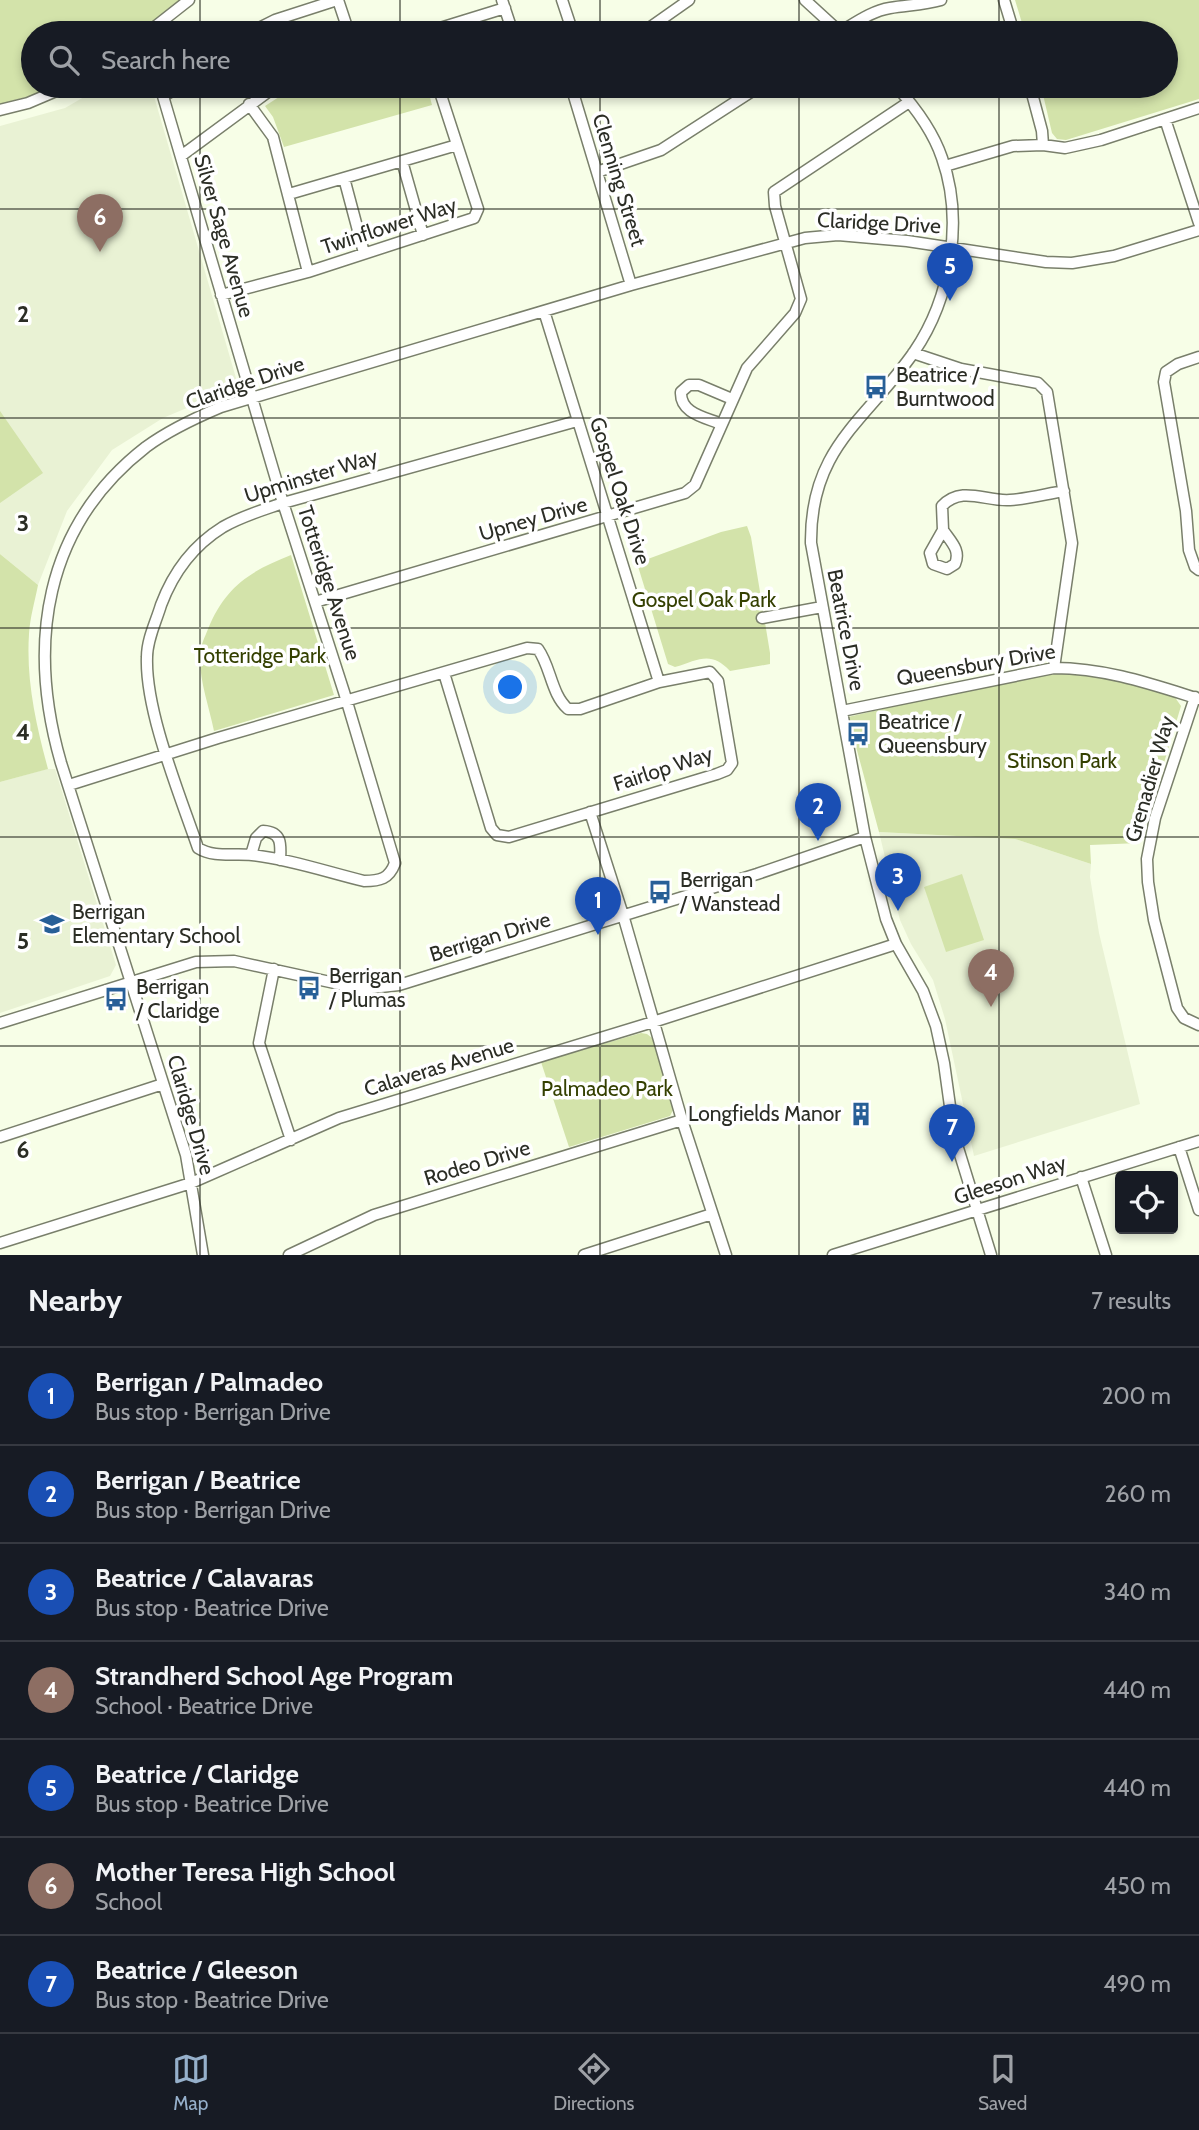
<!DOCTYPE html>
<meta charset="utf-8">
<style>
:root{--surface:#171b24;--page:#20242c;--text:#f1f3f6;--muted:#9ea1a6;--line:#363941;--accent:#96b0cb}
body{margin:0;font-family:Cabin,sans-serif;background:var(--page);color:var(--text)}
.controls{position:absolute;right:21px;bottom:21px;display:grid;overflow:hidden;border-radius:7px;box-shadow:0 4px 10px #0003}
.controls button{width:63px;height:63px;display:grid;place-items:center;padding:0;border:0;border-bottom:2px solid var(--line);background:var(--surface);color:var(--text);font:35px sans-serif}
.you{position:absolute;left:511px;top:688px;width:24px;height:24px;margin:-18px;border:5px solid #fff;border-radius:50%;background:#1a73e8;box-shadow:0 0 0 10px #1a73e833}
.badge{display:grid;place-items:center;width:46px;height:46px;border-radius:50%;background:var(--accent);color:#fff;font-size:23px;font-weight:700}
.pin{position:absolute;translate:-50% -58px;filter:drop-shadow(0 2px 4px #0008)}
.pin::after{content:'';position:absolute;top:37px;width:24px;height:21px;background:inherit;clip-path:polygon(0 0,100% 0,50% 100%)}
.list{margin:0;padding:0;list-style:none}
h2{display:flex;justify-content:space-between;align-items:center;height:91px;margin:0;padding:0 28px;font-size:30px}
h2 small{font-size:23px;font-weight:400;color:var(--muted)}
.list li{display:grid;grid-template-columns:46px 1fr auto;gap:21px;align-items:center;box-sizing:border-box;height:98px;padding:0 28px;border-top:2px solid var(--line)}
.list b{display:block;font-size:26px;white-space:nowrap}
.list p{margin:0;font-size:23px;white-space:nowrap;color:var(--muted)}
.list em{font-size:23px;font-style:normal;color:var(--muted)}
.icon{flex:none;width:38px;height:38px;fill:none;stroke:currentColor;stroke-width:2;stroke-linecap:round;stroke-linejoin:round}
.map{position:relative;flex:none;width:1199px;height:1255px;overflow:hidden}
.search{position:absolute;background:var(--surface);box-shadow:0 4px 10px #0003;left:21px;right:21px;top:21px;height:77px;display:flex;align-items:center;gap:18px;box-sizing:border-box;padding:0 24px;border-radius:38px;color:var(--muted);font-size:26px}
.sheet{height:777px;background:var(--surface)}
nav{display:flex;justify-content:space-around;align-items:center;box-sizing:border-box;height:98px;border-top:2px solid var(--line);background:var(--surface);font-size:19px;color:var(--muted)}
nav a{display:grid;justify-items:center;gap:4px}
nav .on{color:var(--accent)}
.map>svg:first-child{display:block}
</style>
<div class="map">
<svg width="1199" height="1255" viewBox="0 0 1199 1255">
<rect width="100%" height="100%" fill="#f7fee7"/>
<path fill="#e9f2d4" d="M103,86H151L236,378L232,389L163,418L112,450L67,511L38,585L0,554V126L65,108Z
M47,769H55L116,965L110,976L0,1013V782Z
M879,832L1015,839L1091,864L1090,877L1099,933L1140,1104L974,1156L945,1019L933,980L911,944L900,920Z"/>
<path fill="#d3e3aa" d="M0,0H182L141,33H33V86H57L30,96L0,104Z
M1015,0H1199V99L1066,140L1057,139L1052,133L1041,86H1166V33H1025Z
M296,86H427L432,105L284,147L273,117L265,106Z
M0,411L43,473L0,503Z
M747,526L751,537L770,653V664L730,671C711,650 698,660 675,667L668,664L637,563L721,532Z
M0,554L38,585C35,601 30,617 29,634C26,681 36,724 48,769L0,782Z
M291,555L334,695L214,731C209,706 199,680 200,655C200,646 205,637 208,629C225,587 250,571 291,555Z
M1074,673L1104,677L1143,685L1174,696L1181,706L1140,843L1090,845L1091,864L1015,839L879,832L848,717C919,701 1002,675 1074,673Z
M962,874L984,940L946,952L924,887Z
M641,1033L647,1034L652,1038L675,1106L670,1116L569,1147L541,1062Z"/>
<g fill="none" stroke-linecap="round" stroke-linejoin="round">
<g stroke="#797f6b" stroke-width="13">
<path id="minor" d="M338,0L349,33
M502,0L513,33
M562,0L573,33
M805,0L841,33
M1004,0L1014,33
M147,33L189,0
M249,33L275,20L337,0
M424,33L505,8
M642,33L689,0
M838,33C854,24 871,11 890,8C908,5 924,5 941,0
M160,86L283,503L286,512L344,692L395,863C389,879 380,881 364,881C327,872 289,859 252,855C234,853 214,858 198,848C180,795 145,711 147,657C147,639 156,622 161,605C173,573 194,545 223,527C242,516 263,510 283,503L577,421
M571,86L631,285
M896,86C914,106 933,131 942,158C964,220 951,298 914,352C866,421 810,447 811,543L865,837L886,919L896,944L923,991L936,1026L944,1063L954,1135L991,1255
M1030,86L1042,131L1043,145
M163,96L181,86
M249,104L273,137L308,272
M0,110L28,103L68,86
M1165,119L1199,223
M181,156L276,86
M402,161L423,235
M945,166L1013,146L1043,145L1065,148L1101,140L1199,108
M597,172L661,150L760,86
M344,178L364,253
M289,194L457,145
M221,295L308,272L474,218L478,209L438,86
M544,311L659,682
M913,353L961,369L1038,383L1047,392L1072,543L1054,668
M1199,357L1178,364L1166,372L1164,382L1186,511L1189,550L1195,567L1199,570
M721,424C704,417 680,413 681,392L689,385H699L732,399
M943,530C951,542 961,550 955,564L947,569L933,564L930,553L943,530L942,506C962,485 986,502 1010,500C1028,499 1046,494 1064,491
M315,602L685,493L695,485L747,368L795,313L801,299L775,206L774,192L909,102
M762,618L822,607
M1195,697L1155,818L1147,859L1148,882L1154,920L1177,1008L1184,1018L1199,1025
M842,711L1054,668C1105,668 1151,684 1199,699
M69,785L218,738L527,648L538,649C551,667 551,694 568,709H580L659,682L710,672L718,681L732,763L727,770L717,774L509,837L497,835L491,828L444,673
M590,812L623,915L682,1120L726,1255
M251,855L256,838L263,831C282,832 281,844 280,860
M274,969L259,1043L291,1140
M0,1023L196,962L234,961L362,989L399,985L757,874L865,837
M0,1137L163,1084
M1179,1147L1199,1210
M1081,1177L1106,1255
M0,1243L191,1183L339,1118L653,1022L896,944
M203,1255L186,1155L61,763C27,645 43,527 146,447C169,430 195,418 221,407L631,285L805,238L838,235L907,241L1046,262L1072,263L1114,256L1199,230
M289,1255L374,1215L682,1120
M584,1255L712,1214
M833,1255L1199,1141"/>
</g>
<use href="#minor" stroke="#fff" stroke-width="10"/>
</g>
<path fill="none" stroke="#2b2d25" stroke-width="2" stroke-opacity="0.55" d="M200,0V33M400,0V33M600,0V33M799,0V33M999,0V33M200,86V1255M400,86V1255M600,86V1255M799,86V1255M999,86V1255M0,209H1199M0,418H1199M0,628H1199M0,837H1199M0,1046H1199"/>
<defs>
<g id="bus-bare" transform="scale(1.89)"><path d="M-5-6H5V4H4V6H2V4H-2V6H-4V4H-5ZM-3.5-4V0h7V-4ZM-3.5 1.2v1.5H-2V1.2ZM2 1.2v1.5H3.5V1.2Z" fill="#275f97" stroke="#fff" stroke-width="2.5" paint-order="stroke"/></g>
<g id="school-bare" transform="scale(1.89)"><path d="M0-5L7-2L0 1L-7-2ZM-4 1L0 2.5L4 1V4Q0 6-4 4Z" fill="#275f97" stroke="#fff" stroke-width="2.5" paint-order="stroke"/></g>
<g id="building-bare" transform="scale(1.89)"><path d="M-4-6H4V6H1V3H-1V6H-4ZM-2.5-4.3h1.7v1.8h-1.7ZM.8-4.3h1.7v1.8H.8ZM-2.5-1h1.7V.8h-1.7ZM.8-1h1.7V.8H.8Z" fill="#275f97" stroke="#fff" stroke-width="2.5" paint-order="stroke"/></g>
</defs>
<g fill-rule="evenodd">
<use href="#bus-bare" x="876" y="387"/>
<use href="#bus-bare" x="858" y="734"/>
<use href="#bus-bare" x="660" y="892"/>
<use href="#school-bare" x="52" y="924"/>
<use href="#bus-bare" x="309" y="988"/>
<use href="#bus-bare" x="116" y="999"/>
<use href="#building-bare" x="861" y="1114"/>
</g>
<g text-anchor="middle" stroke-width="7" stroke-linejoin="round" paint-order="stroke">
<g font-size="21" fill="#2b2d25" stroke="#fff">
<text transform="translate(619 180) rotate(73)" y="7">Clenning Street</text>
<text transform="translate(879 223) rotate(3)" y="7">Claridge Drive</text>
<text transform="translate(389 226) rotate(-18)" y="7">Twinflower Way</text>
<text transform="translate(224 236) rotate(74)" y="7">Silver Sage Avenue</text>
<text transform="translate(245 383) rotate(-19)" y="7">Claridge Drive</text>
<text transform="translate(311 476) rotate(-17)" y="7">Upminster Way</text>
<text transform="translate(620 491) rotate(72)" y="7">Gospel Oak Drive</text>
<text transform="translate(533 519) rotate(-16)" y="7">Upney Drive</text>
<text transform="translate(329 583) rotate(72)" y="7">Totteridge Avenue</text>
<text transform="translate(846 630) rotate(79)" y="7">Beatrice Drive</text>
<text transform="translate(976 665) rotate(-10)" y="7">Queensbury Drive</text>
<text transform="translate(663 769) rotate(-18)" y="7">Fairlop Way</text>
<text transform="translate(1150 779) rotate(-74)" y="7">Grenadier Way</text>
<text transform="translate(490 937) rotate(-17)" y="7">Berrigan Drive</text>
<text transform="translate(439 1067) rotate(-17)" y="7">Calaveras Avenue</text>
<text transform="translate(191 1115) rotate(74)" y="7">Claridge Drive</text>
<text transform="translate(477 1163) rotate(-17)" y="7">Rodeo Drive</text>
<text transform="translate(1010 1180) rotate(-18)" y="7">Gleeson Way</text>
</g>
<g font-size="21" fill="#2b2d25" stroke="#fff" text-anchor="start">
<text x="896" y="382">Beatrice /<tspan x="896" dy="24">Burntwood</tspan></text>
<text x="878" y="729">Beatrice /<tspan x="878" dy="24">Queensbury</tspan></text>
<text x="680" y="887">Berrigan<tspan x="680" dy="24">/ Wanstead</tspan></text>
<text x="72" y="919">Berrigan<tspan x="72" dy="24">Elementary School</tspan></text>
<text x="329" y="983">Berrigan<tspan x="329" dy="24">/ Plumas</tspan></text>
<text x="136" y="994">Berrigan<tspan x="136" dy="24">/ Claridge</tspan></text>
<text x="841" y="1121" text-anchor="end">Longfields Manor</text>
</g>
<g font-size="21" fill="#344001" stroke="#fff">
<text x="704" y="607">Gospel Oak Park</text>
<text x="260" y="663">Totteridge Park</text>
<text x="1062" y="768">Stinson Park</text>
<text x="607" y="1096">Palmadeo Park</text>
</g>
</g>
<g font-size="23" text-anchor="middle" font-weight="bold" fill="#2b2d25" stroke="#fff" stroke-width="7" stroke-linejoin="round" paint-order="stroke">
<text x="23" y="322">2</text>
<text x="23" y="531">3</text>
<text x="23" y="740">4</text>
<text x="23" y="949">5</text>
<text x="23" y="1158">6</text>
</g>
</svg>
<div class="controls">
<button><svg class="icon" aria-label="locate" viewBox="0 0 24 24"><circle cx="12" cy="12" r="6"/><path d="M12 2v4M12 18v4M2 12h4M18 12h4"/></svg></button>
</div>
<div class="you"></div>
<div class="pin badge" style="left:598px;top:935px;background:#1a4fb4">1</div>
<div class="pin badge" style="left:818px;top:841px;background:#1a4fb4">2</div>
<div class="pin badge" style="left:898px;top:911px;background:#1a4fb4">3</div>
<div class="pin badge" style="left:991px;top:1007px;background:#8d6e63">4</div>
<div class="pin badge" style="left:950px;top:301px;background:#1a4fb4">5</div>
<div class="pin badge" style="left:100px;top:252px;background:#8d6e63">6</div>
<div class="pin badge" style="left:952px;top:1162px;background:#1a4fb4">7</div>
<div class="search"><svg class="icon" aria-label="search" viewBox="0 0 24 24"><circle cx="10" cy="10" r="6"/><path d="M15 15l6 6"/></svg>Search here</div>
</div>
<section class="sheet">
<h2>Nearby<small>7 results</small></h2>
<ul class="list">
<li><span class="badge" style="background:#1a4fb4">1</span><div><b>Berrigan / Palmadeo</b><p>Bus stop · Berrigan Drive</p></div><em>200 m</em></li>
<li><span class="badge" style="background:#1a4fb4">2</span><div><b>Berrigan / Beatrice</b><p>Bus stop · Berrigan Drive</p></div><em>260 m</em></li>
<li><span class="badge" style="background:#1a4fb4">3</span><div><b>Beatrice / Calavaras</b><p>Bus stop · Beatrice Drive</p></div><em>340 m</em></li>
<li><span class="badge" style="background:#8d6e63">4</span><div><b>Strandherd School Age Program</b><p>School · Beatrice Drive</p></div><em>440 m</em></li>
<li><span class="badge" style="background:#1a4fb4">5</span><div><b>Beatrice / Claridge</b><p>Bus stop · Beatrice Drive</p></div><em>440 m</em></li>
<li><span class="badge" style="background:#8d6e63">6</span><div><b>Mother Teresa High School</b><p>School</p></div><em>450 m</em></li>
<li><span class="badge" style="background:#1a4fb4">7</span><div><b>Beatrice / Gleeson</b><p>Bus stop · Beatrice Drive</p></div><em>490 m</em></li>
</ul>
</section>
<nav>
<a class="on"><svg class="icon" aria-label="map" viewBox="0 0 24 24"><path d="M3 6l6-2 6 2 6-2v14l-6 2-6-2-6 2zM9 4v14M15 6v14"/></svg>Map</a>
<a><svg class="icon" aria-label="directions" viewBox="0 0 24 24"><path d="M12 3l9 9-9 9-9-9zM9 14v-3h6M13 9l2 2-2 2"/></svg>Directions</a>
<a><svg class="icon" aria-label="saved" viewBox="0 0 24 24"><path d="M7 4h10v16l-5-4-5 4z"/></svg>Saved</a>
</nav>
